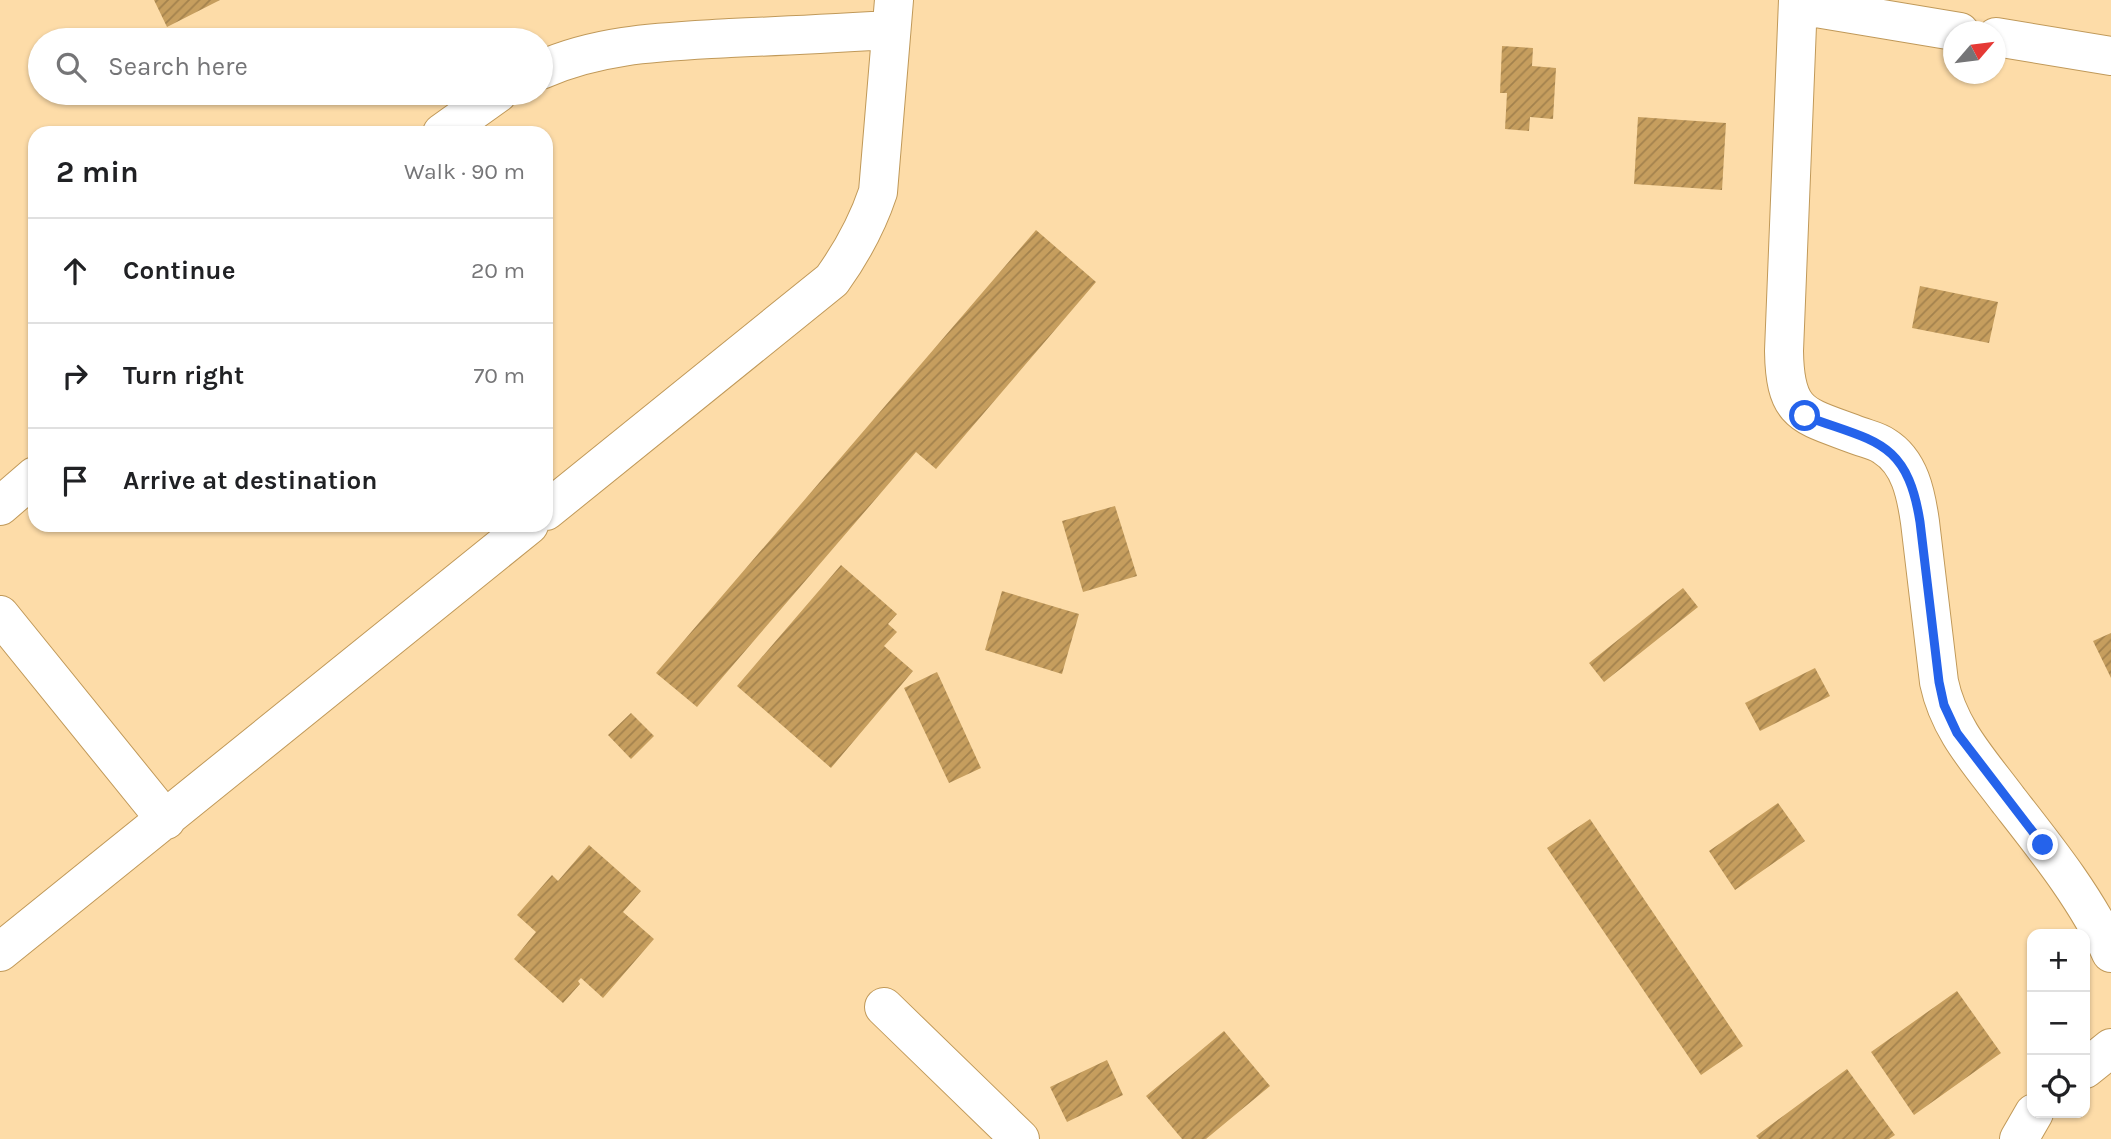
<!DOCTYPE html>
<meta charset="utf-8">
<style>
:root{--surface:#fff;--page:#f2f2f2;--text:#202124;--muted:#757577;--line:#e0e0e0}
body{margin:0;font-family:Karla,sans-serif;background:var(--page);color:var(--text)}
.controls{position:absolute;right:21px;bottom:21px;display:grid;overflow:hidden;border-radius:14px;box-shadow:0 2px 5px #0004}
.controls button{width:63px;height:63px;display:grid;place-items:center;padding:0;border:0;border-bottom:2px solid var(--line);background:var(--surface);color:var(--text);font:35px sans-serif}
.compass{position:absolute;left:1943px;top:21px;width:63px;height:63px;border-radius:50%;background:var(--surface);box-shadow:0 2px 5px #0004;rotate:62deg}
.stop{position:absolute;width:21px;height:21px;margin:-16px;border:5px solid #2563eb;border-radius:50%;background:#fff}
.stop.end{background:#2563eb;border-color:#fff;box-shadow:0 2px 7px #0008}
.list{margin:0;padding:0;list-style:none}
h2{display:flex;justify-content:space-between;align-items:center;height:91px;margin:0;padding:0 28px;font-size:30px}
h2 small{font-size:23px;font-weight:400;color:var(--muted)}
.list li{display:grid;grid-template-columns:46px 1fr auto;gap:21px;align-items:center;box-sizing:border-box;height:105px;padding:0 28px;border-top:2px solid var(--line)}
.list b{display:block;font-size:26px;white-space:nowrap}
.list em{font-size:23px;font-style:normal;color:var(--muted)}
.icon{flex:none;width:38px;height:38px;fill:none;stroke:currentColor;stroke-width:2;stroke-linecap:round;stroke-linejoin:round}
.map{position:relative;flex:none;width:2111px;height:1139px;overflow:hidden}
.search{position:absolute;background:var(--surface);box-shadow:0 2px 5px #0004;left:28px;top:28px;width:525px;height:77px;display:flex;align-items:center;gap:18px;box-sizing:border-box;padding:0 24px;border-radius:38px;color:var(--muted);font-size:26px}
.panel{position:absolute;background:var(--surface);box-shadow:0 2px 5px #0004;left:28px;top:126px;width:525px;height:406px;border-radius:21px}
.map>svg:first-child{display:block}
</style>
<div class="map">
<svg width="2111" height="1139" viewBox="0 0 2111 1139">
<defs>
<pattern id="building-hatch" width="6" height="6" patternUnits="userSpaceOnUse" patternTransform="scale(1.75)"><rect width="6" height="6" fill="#c69e5e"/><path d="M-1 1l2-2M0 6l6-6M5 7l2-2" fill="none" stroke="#a3824d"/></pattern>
</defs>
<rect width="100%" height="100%" fill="#fddca8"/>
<path fill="url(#building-hatch)" d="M154,0H220L167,27Z
M1502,46L1533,48L1532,66L1556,68L1553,119L1530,117L1529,131L1505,129L1507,93H1500Z
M1638,117L1726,123L1722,190L1634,184Z
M1036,230L1096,282L936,469L916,452L697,707L656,673Z
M1920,286L1998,302L1989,343L1912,328Z
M1115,506L1137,576L1083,592L1062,521Z
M841,565L897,614L888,624L897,632L884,646L913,671L831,768L737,686Z
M1683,588L1698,607L1604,682L1589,663Z
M1002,591L1079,614L1062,674L985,650Z
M2111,633V678L2093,641Z
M1815,668L1830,696L1760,731L1745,703Z
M937,672L981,768L949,783L904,688Z
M631,713L654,736L631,759L608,735Z
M1778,803L1805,841L1735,890L1709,851Z
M1590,819L1743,1046L1701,1075L1547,848Z
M589,845L641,891L623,912L654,939L603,998L581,978L578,981L580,984L563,1003L514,959L536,932L517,915L552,875L558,881Z
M1957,991L2001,1053L1914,1115L1871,1052Z
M1224,1031L1270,1086L1206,1139H1182L1146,1096Z
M1107,1060L1123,1095L1067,1122L1050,1087Z
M1847,1069L1895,1135L1889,1139H1759L1756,1136Z"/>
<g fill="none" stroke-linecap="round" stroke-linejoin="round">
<g stroke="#c09959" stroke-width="40">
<path id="minor" d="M1798,0L1784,351C1785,417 1804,415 1859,436C1867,439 1877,441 1884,446C1910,462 1916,494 1920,522L1939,682C1949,730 1980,762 2009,801C2045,847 2087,899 2111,953
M1798,5L1960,32
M1996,37L2111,56
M541,70C601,43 665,42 730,38C784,36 838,33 891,30
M442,133L498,93
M0,506L35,476
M546,511L832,280C852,252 867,225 878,192L894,0
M0,615L166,820
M0,952L529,525
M884,1007L1020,1139
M2085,1069L2111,1048
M2019,1139L2034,1113"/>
</g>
<use href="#minor" stroke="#fff" stroke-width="38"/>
</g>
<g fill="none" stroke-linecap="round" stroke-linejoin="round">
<path stroke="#2563eb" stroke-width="9" d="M1805,416C1874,442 1907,439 1920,522L1939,682L1944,705L1957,733L2043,845"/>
</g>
</svg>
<div class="controls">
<button>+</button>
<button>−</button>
<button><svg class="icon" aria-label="locate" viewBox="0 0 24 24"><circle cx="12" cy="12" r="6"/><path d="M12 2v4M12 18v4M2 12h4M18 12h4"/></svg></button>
</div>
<svg class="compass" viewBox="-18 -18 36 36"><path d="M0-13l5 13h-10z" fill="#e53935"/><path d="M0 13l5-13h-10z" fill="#757577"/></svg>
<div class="stop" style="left:1805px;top:416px"></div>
<div class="stop end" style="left:2043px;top:845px"></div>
<div class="search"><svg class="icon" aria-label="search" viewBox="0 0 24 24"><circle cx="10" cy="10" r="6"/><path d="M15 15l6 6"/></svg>Search here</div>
<section class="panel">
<h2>2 min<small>Walk · 90 m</small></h2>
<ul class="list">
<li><svg class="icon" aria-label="ahead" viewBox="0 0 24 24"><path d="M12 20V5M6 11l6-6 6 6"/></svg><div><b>Continue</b></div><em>20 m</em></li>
<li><svg class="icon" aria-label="right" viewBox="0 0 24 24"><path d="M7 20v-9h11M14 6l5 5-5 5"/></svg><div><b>Turn right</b></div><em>70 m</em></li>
<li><svg class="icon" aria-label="arrive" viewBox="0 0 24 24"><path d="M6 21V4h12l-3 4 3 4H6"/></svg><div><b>Arrive at destination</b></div></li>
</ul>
</section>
</div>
